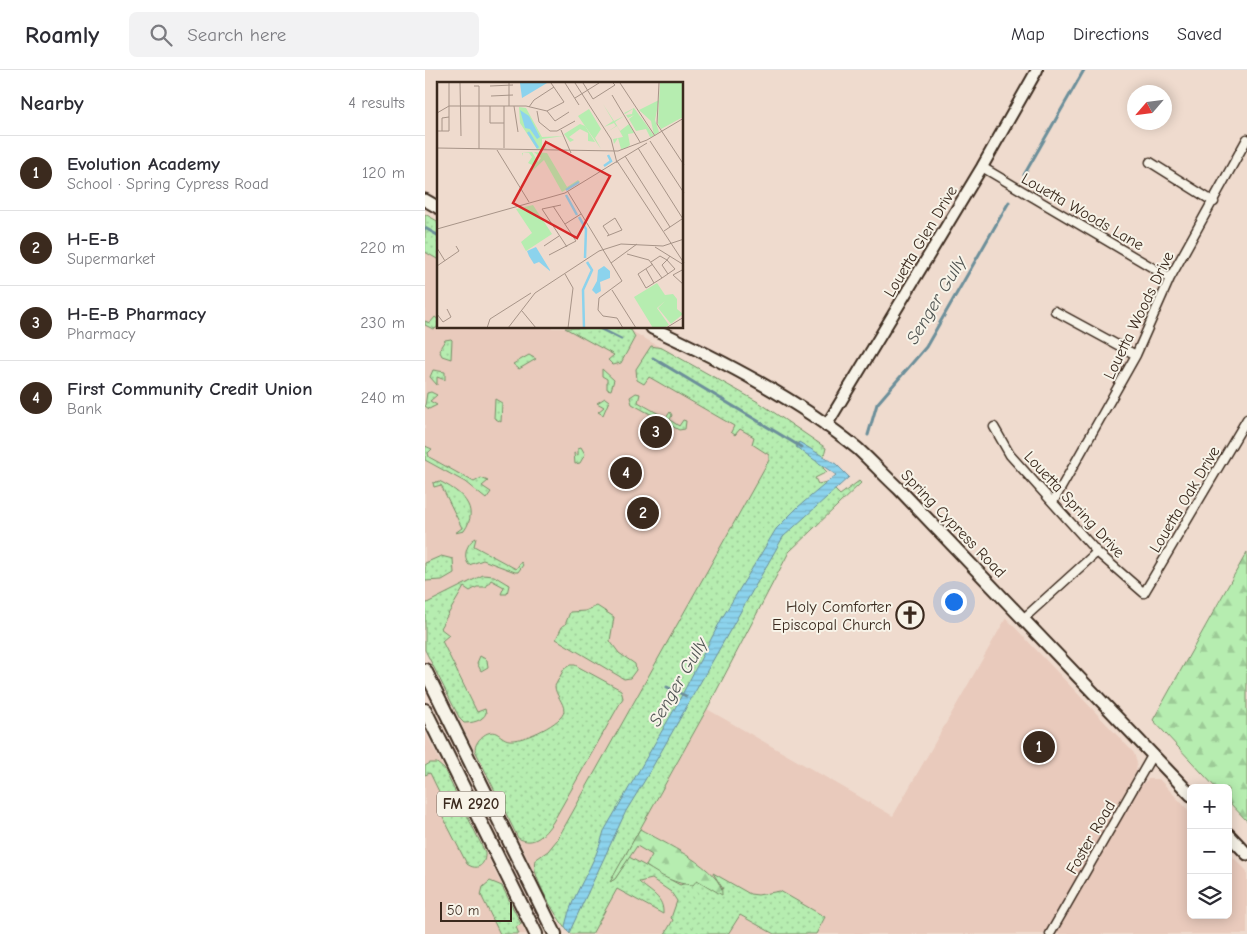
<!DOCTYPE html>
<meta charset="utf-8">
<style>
:root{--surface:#fff;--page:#f2f2f3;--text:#2b2b33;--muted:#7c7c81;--line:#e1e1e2;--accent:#3b2a1e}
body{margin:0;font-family:"Comic Neue",sans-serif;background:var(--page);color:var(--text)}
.controls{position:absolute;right:15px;bottom:15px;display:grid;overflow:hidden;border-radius:8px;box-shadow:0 2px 12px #0003}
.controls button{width:45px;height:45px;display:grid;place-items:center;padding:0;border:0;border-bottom:1px solid var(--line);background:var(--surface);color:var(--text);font:25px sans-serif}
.compass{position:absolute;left:702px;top:15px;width:45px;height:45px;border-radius:50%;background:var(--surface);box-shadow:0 2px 12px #0003;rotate:242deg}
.scale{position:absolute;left:15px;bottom:12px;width:72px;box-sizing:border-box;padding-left:5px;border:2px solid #3b2a1e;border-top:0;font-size:14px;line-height:18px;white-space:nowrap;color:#3b2a1e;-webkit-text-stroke:4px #f7f3e8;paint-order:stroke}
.you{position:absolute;left:528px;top:531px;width:18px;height:18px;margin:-12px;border:4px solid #fff;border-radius:50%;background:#1a73e8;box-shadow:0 0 0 8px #1a73e833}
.badge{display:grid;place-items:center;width:32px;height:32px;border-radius:50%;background:var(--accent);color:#fff;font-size:16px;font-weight:700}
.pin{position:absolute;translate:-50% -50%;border:2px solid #fff;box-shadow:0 1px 5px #0006}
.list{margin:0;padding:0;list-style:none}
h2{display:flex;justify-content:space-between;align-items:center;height:65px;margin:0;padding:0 20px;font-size:21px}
h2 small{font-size:16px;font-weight:400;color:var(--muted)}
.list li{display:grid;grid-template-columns:32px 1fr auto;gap:15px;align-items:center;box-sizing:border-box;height:75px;padding:0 20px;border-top:1px solid var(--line)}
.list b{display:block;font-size:19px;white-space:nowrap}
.list p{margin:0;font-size:16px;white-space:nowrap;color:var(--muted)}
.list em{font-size:16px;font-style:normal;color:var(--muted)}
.icon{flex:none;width:28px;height:28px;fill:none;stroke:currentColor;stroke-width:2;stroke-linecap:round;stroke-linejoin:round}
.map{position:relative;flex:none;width:822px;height:864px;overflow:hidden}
header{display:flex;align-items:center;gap:30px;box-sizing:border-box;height:70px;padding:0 25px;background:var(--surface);border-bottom:1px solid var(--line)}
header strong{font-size:24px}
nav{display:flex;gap:28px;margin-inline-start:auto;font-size:18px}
.search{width:350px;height:45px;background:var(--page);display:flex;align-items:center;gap:12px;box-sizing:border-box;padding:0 18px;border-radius:8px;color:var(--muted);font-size:19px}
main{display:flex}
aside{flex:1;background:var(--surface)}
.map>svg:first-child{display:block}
</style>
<header>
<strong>Roamly</strong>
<div class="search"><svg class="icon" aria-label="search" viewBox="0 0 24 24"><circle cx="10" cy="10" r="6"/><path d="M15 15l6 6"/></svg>Search here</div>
<nav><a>Map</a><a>Directions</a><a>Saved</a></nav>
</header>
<main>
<aside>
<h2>Nearby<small>4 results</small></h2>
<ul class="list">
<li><span class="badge">1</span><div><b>Evolution Academy</b><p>School · Spring Cypress Road</p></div><em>120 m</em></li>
<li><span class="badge">2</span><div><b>H-E-B</b><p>Supermarket</p></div><em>220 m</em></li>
<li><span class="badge">3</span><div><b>H-E-B Pharmacy</b><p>Pharmacy</p></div><em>230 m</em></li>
<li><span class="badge">4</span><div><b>First Community Credit Union</b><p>Bank</p></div><em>240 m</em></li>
</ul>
</aside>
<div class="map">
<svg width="822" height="864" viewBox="0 0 822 864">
<defs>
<pattern id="grass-dots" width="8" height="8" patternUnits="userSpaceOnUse" patternTransform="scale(1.25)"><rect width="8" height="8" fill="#b6edb0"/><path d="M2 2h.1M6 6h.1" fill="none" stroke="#9dcb97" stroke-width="1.8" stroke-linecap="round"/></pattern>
<pattern id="forest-firs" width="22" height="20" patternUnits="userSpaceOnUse" patternTransform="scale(1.25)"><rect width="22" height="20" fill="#b6edb0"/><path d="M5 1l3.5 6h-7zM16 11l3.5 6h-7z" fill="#9dcb97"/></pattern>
<pattern id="water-rules" width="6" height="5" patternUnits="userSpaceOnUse" patternTransform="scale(1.25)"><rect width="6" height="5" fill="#8cd3ed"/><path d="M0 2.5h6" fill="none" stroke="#7ab5cb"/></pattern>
</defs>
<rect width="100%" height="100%" fill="#efdbce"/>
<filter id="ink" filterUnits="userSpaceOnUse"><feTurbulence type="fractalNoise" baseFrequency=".02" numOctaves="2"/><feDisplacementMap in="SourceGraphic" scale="10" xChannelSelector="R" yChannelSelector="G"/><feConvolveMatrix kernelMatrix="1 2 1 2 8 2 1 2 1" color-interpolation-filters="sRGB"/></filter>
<g filter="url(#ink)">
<path fill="#e9cabc" d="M0,144L14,152V258H201L335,333L380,363L121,826L0,580Z
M581,548L709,683L712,693L711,702L620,864H156L282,639L468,746Z
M0,661L60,782L101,864H0Z
M723,709H734L766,743V845H803V782L822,801V864H631L712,719Z"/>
<path fill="url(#grass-dots)" stroke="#788c67" d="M0,144L14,152V190L0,182Z
M10,247L14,250L12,258L8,259L0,255V251L5,253Z
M140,258H201L206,260L210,267L196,293L188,295L183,290L189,285Z
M26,269L27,270L26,289L17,286L14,280L20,270Z
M226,276L237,278L335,333L401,378L399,386L402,392L398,398L402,402L390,408L393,414L402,412L415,425L434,411L436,413L364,482L282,639L186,811L190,809L204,787L255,815L271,810L298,819L288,803L325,824L333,825L355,821L400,847L391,864H349L315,845L303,864H240L248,850L246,848L252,831L246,822L227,809L214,812C226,823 239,827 238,844L192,819L167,864H145C134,851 105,806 110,790L123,781L132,770L344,390V385L327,374L329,367L315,359L310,365L306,362L309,356L224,307L219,314L212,310L211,299Z
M104,285L111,289L94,299L88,294Z
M177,299L189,310L186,320L182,319V309L177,306Z
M8,300L20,302V310L12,307V315L5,307Z
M6,322L12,325L5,331L12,335L4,339L0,336L2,323Z
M211,323L215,324L213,332L241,348L245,342L247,345L245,350L254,356L258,350L261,351L260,359L254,360L207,334L205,327Z
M180,328L184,331L178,345L173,342L179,337L172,333Z
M70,329L77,333L76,352L69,348Z
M0,376L7,379L3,383L4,387L49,412L56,408L63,411L57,416L66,422L61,429L40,412L0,390Z
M156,377L160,384L155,393L150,394L149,383L153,385V378Z
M14,411C35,421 56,437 39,461L30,463L37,458L16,415L9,417L8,413Z
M51,468L49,476L91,499L96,492L98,495L93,502H90L58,490L44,495C37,487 42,472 51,468Z
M16,486L28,489L29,503L17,510L0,511V493Z
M58,505L69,506L84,515L82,524H76L79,517L66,510L61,517H52L45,521L39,517L15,558L24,565L17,571L52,642L60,639L61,643C58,651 47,653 39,653L35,649L0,580V534Z
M172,536L189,547L185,571L194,583L210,594L211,600L205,608L199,609L131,569L138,555H140L145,542L160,541Z
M55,586L62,590L63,597L56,601L52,593Z
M145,595H150L196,620L198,628L128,752C119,765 109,777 93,768L50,680C50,671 62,659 71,663C77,666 80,671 88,670C100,670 138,653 139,641C139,632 130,625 130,616L139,599Z
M5,693H12L19,699L60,782C61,794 53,802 42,794L16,743L22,738L5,703L0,705V696Z
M65,811L77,816L96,854L91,857L94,864H75L56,825L58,817Z"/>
<path fill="url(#forest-firs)" stroke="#788c67" d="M822,482V751L803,731V718H791L728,650Z
M215,759C235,771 300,800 297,825L272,810L268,815C250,814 236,806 221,796L227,785L212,776L190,809L185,812Z"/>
<path fill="url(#water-rules)" stroke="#6c8f9a" d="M374,372L411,394L424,407L358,467L220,710L201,741L144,863L140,856C147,822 171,795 179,761L249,640L297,548L351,459L373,437L411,405L371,377Z"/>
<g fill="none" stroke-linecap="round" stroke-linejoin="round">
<path stroke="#6c8f9a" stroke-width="3" d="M599,105L659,0
M0,158L14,166
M174,258L196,269
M228,288L376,377
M443,365L452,334L501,277L584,132
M242,617L261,626"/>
<g stroke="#3b2a1e" stroke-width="11">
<path id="minor" d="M725,92L789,132
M557,97L745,208
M630,241L711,285
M569,357L585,385L672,482L719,523L822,349
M628,432L711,285L745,208L822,69
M598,549L672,482
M625,864L728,684"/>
</g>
<g stroke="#3b2a1e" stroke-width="14">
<path id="tertiary" d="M401,356L557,97L612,0"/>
</g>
<g stroke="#3b2a1e" stroke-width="15">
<path id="secondary" d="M0,130L14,138
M227,258C296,290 374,330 433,379C447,392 460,406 474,419L766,725
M803,764L822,784"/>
</g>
<g stroke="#3b2a1e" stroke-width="16">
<path id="primary" d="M0,600L130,864
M0,640L111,864"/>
</g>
<use href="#minor" stroke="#f7f3e8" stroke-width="8"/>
<use href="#tertiary" stroke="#f7f3e8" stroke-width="10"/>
<use href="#secondary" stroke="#f7f3e8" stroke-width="11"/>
<use href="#primary" stroke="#f7f3e8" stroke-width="12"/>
</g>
</g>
<defs>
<g id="church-ring" transform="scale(1.4375)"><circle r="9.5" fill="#f7f3e8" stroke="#3b2a1e" stroke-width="1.5"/><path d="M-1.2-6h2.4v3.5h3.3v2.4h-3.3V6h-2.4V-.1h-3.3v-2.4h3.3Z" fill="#3b2a1e"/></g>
</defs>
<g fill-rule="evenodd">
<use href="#church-ring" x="485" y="545"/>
</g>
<g text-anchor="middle" stroke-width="4" stroke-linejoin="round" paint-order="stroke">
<rect fill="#f7f3e8" stroke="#73665b" stroke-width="1" x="12" y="721.5" width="68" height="25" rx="4"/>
<g font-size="15" font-weight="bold" fill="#3b2a1e">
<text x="46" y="739">FM 2920</text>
</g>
<g font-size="16" fill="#3b2a1e" stroke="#f7f3e8">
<text transform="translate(658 141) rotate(30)" y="6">Louetta Woods Lane</text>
<text transform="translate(495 171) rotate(-59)" y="6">Louetta Glen Drive</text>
<text transform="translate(713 245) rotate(-64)" y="6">Louetta Woods Drive</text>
<text transform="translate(759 429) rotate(-59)" y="6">Louetta Oak Drive</text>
<text transform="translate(650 434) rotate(47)" y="6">Louetta Spring Drive</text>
<text transform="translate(529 453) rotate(46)" y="6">Spring Cypress Road</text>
<text transform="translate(665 767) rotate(-60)" y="6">Foster Road</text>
</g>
<g font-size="16" fill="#3b2a1e" stroke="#f7f3e8" text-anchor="end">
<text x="466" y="542">Holy Comforter<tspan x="466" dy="18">Episcopal Church</tspan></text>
</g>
<g font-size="18" font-style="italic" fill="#4f5452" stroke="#f7f3e8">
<text transform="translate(511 230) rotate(-59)" y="6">Senger Gully</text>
<text transform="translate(253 612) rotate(-60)" y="6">Senger Gully</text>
</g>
</g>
<g transform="translate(12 12)">
<rect width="246" height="246" fill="#efdbce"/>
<path d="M223,1H246V35L224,47L221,41ZM222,18L218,38L222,50L217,53L214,39L202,28ZM166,22L177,39L187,34L178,40L183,49L192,42L197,51L191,52L193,63L189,66L184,67L181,56L177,62L176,57L186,55L180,44L170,50L179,44L177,41L167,45L176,39ZM82,25L89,26L105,55L127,54L105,57V64L110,67H100L83,41ZM197,26L211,45L217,54L213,55L209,47L199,49L192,37L197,33L191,36L189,33L195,32L196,27L188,32L187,31ZM143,42L148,44L158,60L151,59V62V51L143,47L132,55L137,58L133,60L127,52ZM95,70L101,80L104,76L97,70L110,71L130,105L141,98L143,100L125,110L107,78L94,90L92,88L97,84L91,81L95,75L92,71H86V74L85,71Z" fill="#b6edb0"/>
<path d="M152,27L164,47L158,56L164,67L141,34ZM96,123L115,152L89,169L84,160L95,151L79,127ZM220,201L228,213L236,212L240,217V227L246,232L234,242L221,226L228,219L220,226L232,243L227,246H216L197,215Z" fill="#b6edb0"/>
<path d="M83,1H110L85,16ZM83,28L92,34L103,55L100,57L93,47L88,46ZM99,165L113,188V189L102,180L97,182L92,174L90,169ZM167,184L173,189V196L163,200L164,209L159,212L155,208L160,199L161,188Z" fill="#8cd3ed"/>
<path fill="none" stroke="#8cd3ed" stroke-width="2.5" d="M91,50L101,66M167,84L174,79L171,73M129,108L142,100M129,113L140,133M142,135L149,147L148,176M147,246L146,208L155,188L150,180"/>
<path fill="none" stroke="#a79488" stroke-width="1" d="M23,1L24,54M72,1V24M128,1L142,23M138,1L174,57L180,81M146,1L156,17L178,3L176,1M183,1L218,54M222,1L220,42L247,83M37,4H42V67M53,4L76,3M175,13L203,60M54,14L76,13M138,16L162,1M53,24V41H67M67,24V66M77,24L81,50M92,25L97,18L117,5M100,29L102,40L113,49H120L138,39M110,29L118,39L132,30M0,31L12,24H89L110,29L127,20L114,1M124,48L134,71M0,49H12V1M5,49V36L12,35M213,59L247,111M0,66L181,69L210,58L247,36M201,66L246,137M60,68L92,120M188,74L233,145M180,79L247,181M131,110L185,199L162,216L161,228L166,234L180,236L186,246M124,123L105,127L130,165M128,142L144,132M0,147L128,111L210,61M227,149L245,137M170,154L185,148L178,136L166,144L172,153M107,164L122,154M218,165L247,183M0,166L8,179M190,172L212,178L225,196L238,187L230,178L233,174M112,173L139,159L116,124M214,180L223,174L230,178L225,183L231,192M174,181L200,162M216,182L201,192L209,206L225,196M0,184L22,169L19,164M209,187L217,201M247,187L236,193L247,203M128,192L136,206L131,246M175,208L199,246M85,229L99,246M0,232L6,240L14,235L10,227M50,246L53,237L94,211M71,246L98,211L162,169L184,162L226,164L247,157M229,246L247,235"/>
<path fill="#d62828" fill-opacity="0.15" stroke="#d62828" stroke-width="2.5" d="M109,60L173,94L140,156L76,121Z"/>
<rect width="246" height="246" fill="none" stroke="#3b2a1e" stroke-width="2.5"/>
</g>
</svg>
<div class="controls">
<button>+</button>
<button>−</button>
<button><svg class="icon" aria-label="layers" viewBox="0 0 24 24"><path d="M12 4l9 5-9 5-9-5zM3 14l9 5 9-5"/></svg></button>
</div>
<svg class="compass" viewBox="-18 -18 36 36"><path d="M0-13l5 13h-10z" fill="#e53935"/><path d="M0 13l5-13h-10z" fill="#7c7c81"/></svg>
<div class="scale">50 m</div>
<div class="you"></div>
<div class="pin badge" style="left:614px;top:677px">1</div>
<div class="pin badge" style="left:218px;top:443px">2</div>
<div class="pin badge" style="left:231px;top:362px">3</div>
<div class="pin badge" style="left:201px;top:403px">4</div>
</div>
</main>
